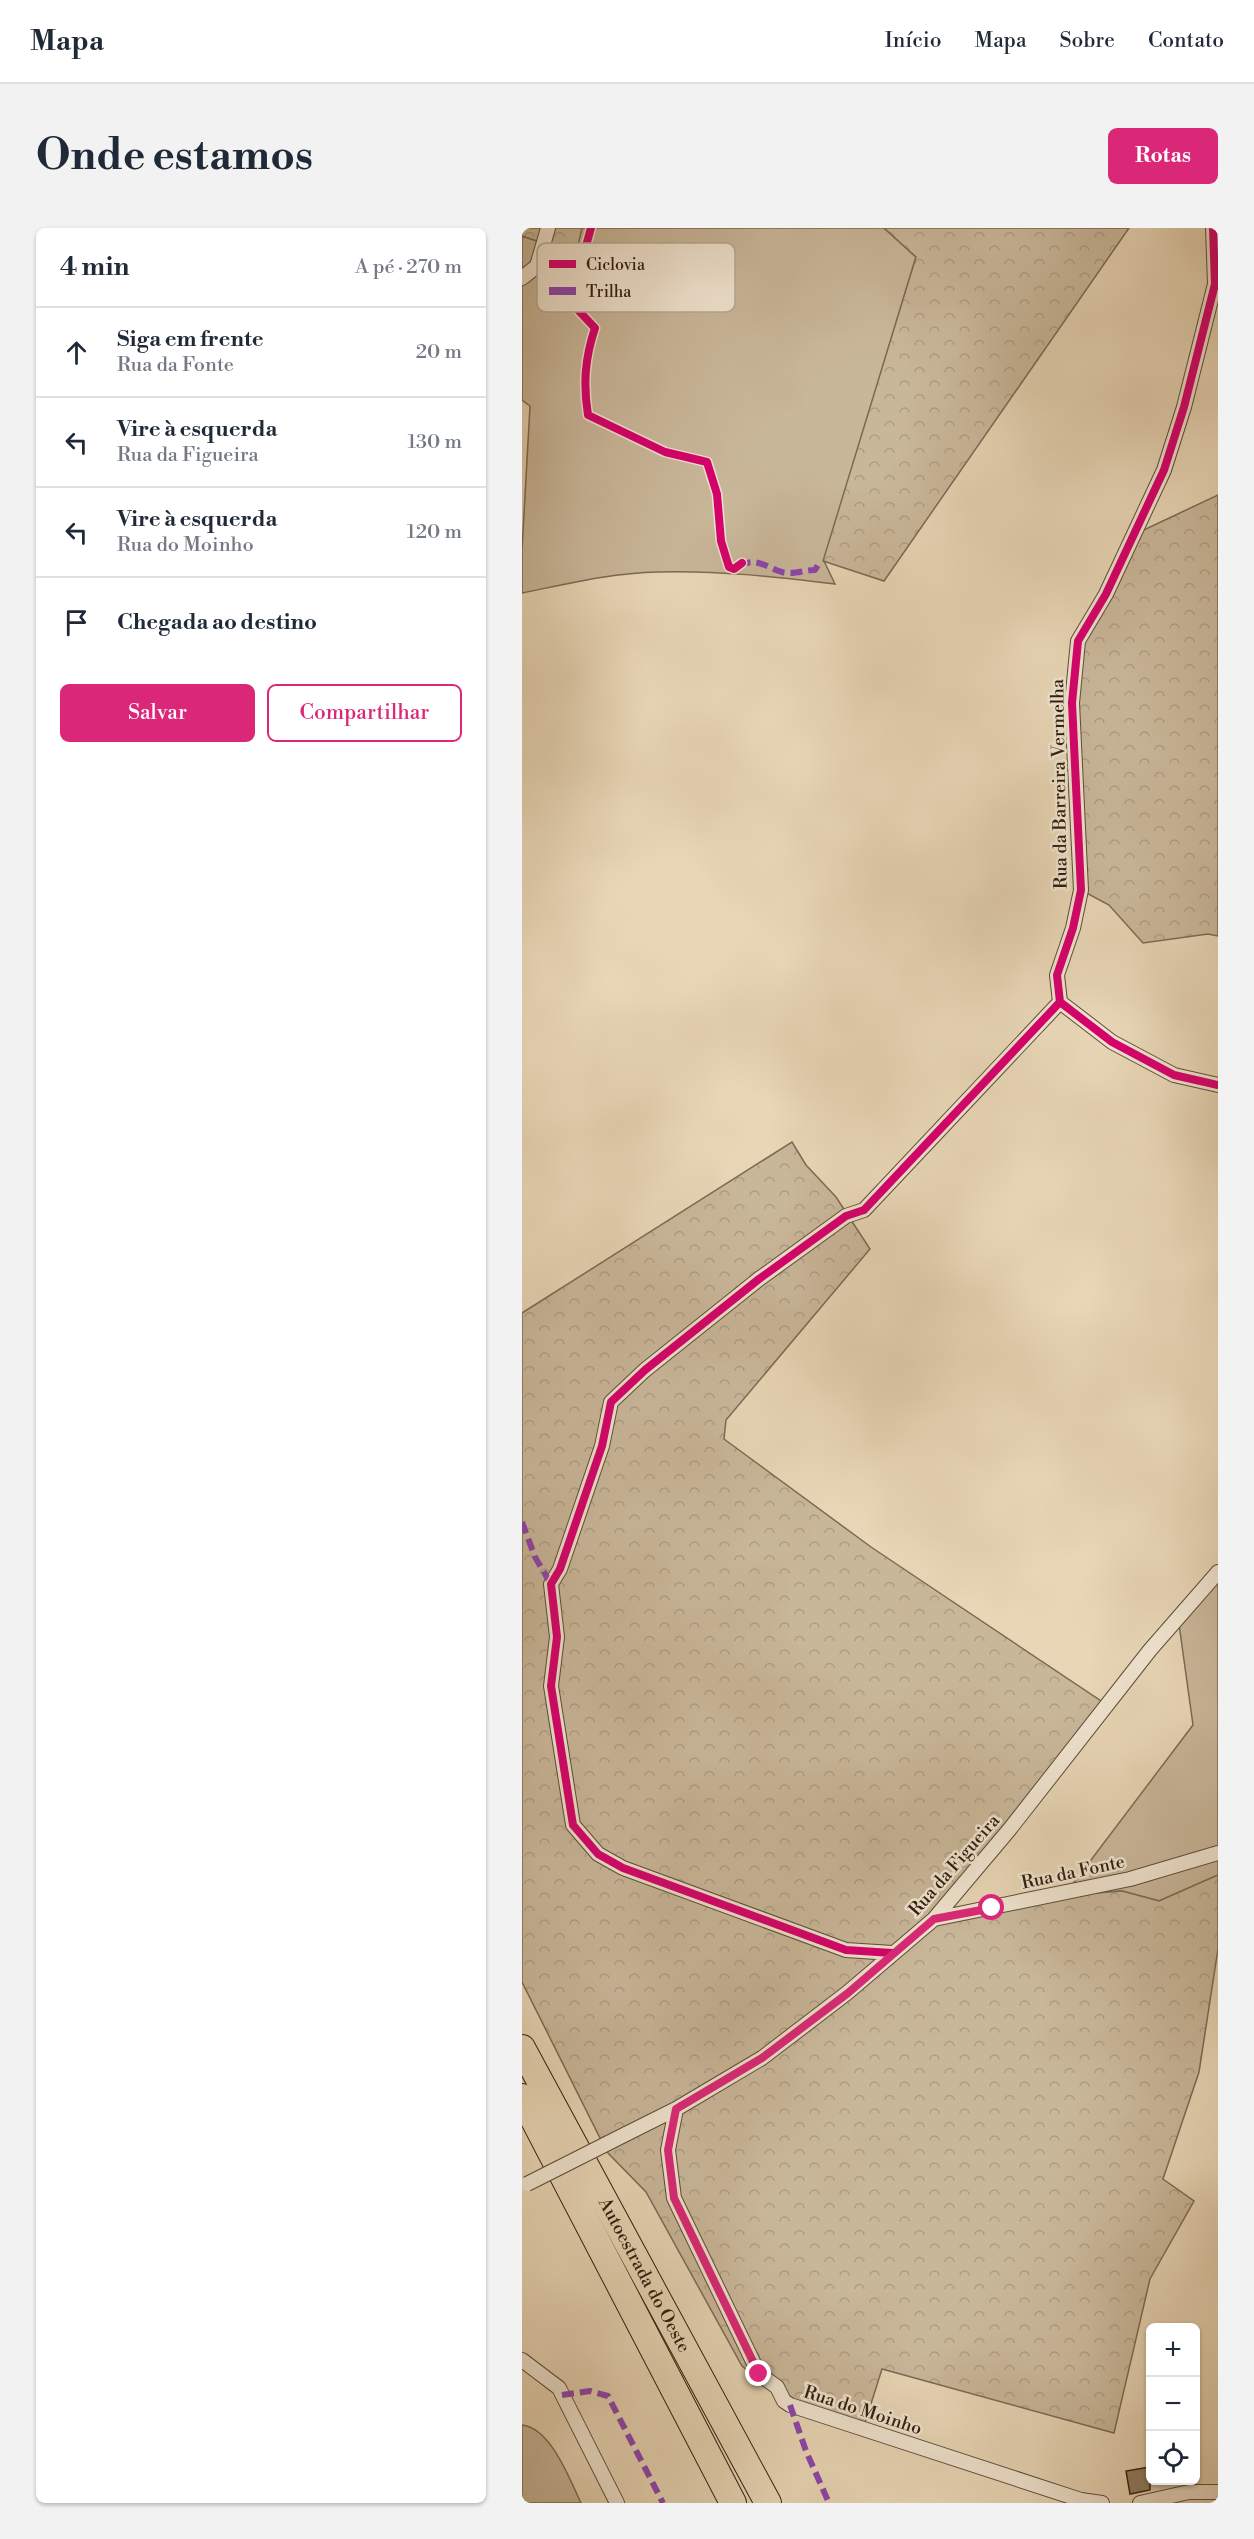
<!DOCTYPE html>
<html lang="pt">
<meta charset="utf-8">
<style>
:root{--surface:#fff;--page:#f2f2f3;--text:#1f2937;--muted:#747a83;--line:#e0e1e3;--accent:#db2777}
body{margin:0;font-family:"Libre Bodoni",serif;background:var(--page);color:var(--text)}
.controls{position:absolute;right:18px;bottom:18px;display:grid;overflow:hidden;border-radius:9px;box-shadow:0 2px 4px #0004}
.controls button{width:54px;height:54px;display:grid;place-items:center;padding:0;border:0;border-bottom:2px solid var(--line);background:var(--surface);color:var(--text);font:30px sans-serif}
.stop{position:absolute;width:18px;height:18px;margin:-14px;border:4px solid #db2777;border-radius:50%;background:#fff}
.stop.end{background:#db2777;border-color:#fff;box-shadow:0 2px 6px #0008}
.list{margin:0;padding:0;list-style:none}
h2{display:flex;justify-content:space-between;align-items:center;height:78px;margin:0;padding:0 24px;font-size:26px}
h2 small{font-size:20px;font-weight:400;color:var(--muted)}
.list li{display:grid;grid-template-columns:39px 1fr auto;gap:18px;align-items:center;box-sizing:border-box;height:90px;padding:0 24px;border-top:2px solid var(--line)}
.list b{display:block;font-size:22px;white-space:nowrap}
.list p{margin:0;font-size:20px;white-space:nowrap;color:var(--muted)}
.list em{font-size:20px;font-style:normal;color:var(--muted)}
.actions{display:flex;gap:12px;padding:18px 24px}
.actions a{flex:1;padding:14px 0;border:2px solid var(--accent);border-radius:9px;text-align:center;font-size:21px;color:var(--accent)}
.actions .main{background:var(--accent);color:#fff}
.icon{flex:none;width:33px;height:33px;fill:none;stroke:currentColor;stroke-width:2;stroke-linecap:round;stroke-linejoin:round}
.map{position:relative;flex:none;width:696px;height:2275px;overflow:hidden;border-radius:9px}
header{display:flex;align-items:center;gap:36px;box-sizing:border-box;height:84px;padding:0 30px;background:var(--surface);border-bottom:2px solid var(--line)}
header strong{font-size:28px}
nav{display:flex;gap:33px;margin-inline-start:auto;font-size:21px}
.intro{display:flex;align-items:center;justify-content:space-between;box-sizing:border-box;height:144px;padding:0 36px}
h1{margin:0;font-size:42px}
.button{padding:15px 27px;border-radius:9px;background:var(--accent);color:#fff;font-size:21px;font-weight:700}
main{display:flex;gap:36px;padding:0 36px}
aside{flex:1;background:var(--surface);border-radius:9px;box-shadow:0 2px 4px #0004}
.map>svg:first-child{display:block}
</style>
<header>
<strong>Mapa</strong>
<nav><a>Início</a><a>Mapa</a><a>Sobre</a><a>Contato</a></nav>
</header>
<div class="intro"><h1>Onde estamos</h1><a class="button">Rotas</a></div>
<main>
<aside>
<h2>4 min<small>A pé · 270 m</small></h2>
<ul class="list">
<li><svg class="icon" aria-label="ahead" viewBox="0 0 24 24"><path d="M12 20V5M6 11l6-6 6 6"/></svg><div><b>Siga em frente</b><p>Rua da Fonte</p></div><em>20 m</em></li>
<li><svg class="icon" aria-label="left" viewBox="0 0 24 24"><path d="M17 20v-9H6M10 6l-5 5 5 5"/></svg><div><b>Vire à esquerda</b><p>Rua da Figueira</p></div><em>130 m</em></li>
<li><svg class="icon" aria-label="left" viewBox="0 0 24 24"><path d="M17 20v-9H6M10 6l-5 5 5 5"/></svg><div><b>Vire à esquerda</b><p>Rua do Moinho</p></div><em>120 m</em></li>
<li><svg class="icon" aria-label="arrive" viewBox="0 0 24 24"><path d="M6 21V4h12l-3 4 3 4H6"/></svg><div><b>Chegada ao destino</b></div></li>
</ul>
<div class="actions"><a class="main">Salvar</a><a>Compartilhar</a></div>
</aside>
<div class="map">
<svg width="696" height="2275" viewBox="0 0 696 2275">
<defs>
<pattern id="forest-crowns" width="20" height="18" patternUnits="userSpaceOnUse" patternTransform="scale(1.5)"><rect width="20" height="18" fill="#c9b79a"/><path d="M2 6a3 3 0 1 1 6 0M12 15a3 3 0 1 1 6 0" fill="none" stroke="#ad9d84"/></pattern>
</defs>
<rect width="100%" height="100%" fill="#e8d6b6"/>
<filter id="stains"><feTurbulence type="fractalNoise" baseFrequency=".00333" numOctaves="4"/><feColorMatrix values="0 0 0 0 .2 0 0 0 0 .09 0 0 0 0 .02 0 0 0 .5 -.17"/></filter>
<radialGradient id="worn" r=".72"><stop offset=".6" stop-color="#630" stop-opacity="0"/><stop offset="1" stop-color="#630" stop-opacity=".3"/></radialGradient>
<path fill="#c9b79a" stroke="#7c6a54" stroke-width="1.5" d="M60,0H362L394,29L302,333L313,356C254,349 195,342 135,344C90,345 45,356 0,365V322L8,178L0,172V8L53,26Z
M696,1344V1647L637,1673L600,1663L527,1668L544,1665L671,1497L656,1389Z
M0,2197C29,2200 48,2252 59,2275H0Z"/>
<path fill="url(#forest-crowns)" stroke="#7c6a54" stroke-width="1.5" d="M0,0H60L54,26L0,8Z
M362,0H607L362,353L301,333L394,29Z
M696,267V708L686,706L621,715L587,677L559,662L556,413L611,307Z
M270,914L284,937L314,969L348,1021L204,1192L202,1211L349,1319L585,1477L412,1691L522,1669L600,1663L637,1673L696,1647V1721L677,1844L641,1951L672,1973L628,2051L592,2205L360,2141L341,2201L250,2163L220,2138L124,1964L85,1924L0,1754V1085Z"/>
<path fill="#8f7e66" stroke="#2f1e0f" stroke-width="1.5" d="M628,2239V2262L608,2266L604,2243Z"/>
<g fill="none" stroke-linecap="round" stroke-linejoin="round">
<g stroke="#5d4c39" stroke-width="16">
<path id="minor" d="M691,0L693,56L662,179L642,242L584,366L556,413L550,475L559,662L551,700L535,747L538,774L590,814L652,847L696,857
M0,50L15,38L26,0
M412,1691L608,1651L696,1625
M370,1725L324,1722L101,1640L76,1626L51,1597L29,1458L35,1409L29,1356L38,1341L80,1218L89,1174L123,1142L237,1051L324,988L342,982L538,774
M154,1881L146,1922L152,1970L237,2146L255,2159L262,2173L268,2177L559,2272L580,2275
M104,1906L154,1881L240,1830L325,1765L412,1691L487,1602L628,1422L696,1344
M0,2132L37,2160L95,2275
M618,2275L667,2264H696"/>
</g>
<g stroke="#2f1e0f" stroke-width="28">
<g id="motorway">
<path id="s1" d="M0,1820L246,2275"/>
<path d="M0,1869L211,2275"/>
</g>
</g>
<use href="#minor" stroke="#f0e4d0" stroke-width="14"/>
<use href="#motorway" stroke="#e8d6b6" stroke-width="26"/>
<g stroke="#5d4c39" stroke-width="16" stroke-linecap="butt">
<path id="minor-bridge" d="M5,1956L104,1906"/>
</g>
<use href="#minor-bridge" stroke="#f0e4d0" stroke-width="14"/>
<path stroke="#8e44ad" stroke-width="6" stroke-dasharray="12 6" stroke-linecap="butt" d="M217,338C238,326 250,346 268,345C277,345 284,342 293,342L296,337
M0,1294L13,1329L29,1356
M40,2167L68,2163L86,2168L141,2275
M268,2177L284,2223L307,2275"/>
<g stroke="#f0e4d0" stroke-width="11">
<path id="cycleway" d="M69,0L58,39L55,81L73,100C63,130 61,156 66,187L143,224L185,234L195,266L199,313L207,339L212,341L220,335
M691,0L693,56L662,179L642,242L584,366L556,413L550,475L559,662L551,700L535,747L538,774L590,814L652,847L696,857
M370,1725L324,1722L101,1640L76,1626L51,1597L29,1458L35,1409L29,1356L38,1341L80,1218L89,1174L123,1142L237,1051L324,988L342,982L538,774"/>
</g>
<use href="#cycleway" stroke="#d6006c" stroke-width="8"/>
</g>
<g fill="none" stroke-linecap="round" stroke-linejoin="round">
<path stroke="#db2777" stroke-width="8" d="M237,2146L152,1970L146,1922L154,1881L240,1830L326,1765L412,1691L470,1680"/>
</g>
<g text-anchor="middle" stroke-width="5" stroke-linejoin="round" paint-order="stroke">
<g font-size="18" fill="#2f1e0f" stroke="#f0e4d0">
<text transform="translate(537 556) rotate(-91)" y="6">Rua da Barreira Vermelha</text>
<text transform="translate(432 1637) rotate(-49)" y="6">Rua da Figueira</text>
<text transform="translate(551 1644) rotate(-12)" y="6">Rua da Fonte</text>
<text dy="6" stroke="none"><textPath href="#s1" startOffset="258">Autoestrada do Oeste</textPath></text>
<text transform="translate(341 2182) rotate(18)" y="6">Rua do Moinho</text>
</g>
</g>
<rect x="15" y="15" width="198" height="69" rx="9" fill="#f0e4d0" stroke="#b6a996" stroke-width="1.5"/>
<rect x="27" y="32" width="27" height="8" fill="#d6006c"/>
<rect x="27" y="59" width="27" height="8" fill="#8e44ad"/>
<g font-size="16" fill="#2f1e0f">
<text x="64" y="42">Ciclovia</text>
<text x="64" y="69">Trilha</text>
</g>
<rect width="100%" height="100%" filter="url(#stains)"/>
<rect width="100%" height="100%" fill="url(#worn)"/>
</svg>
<div class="controls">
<button>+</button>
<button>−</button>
<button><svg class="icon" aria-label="locate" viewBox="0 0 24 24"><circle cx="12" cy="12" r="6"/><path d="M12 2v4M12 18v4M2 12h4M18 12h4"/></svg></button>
</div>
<div class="stop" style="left:470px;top:1680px"></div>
<div class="stop end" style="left:237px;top:2146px"></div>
</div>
</main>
